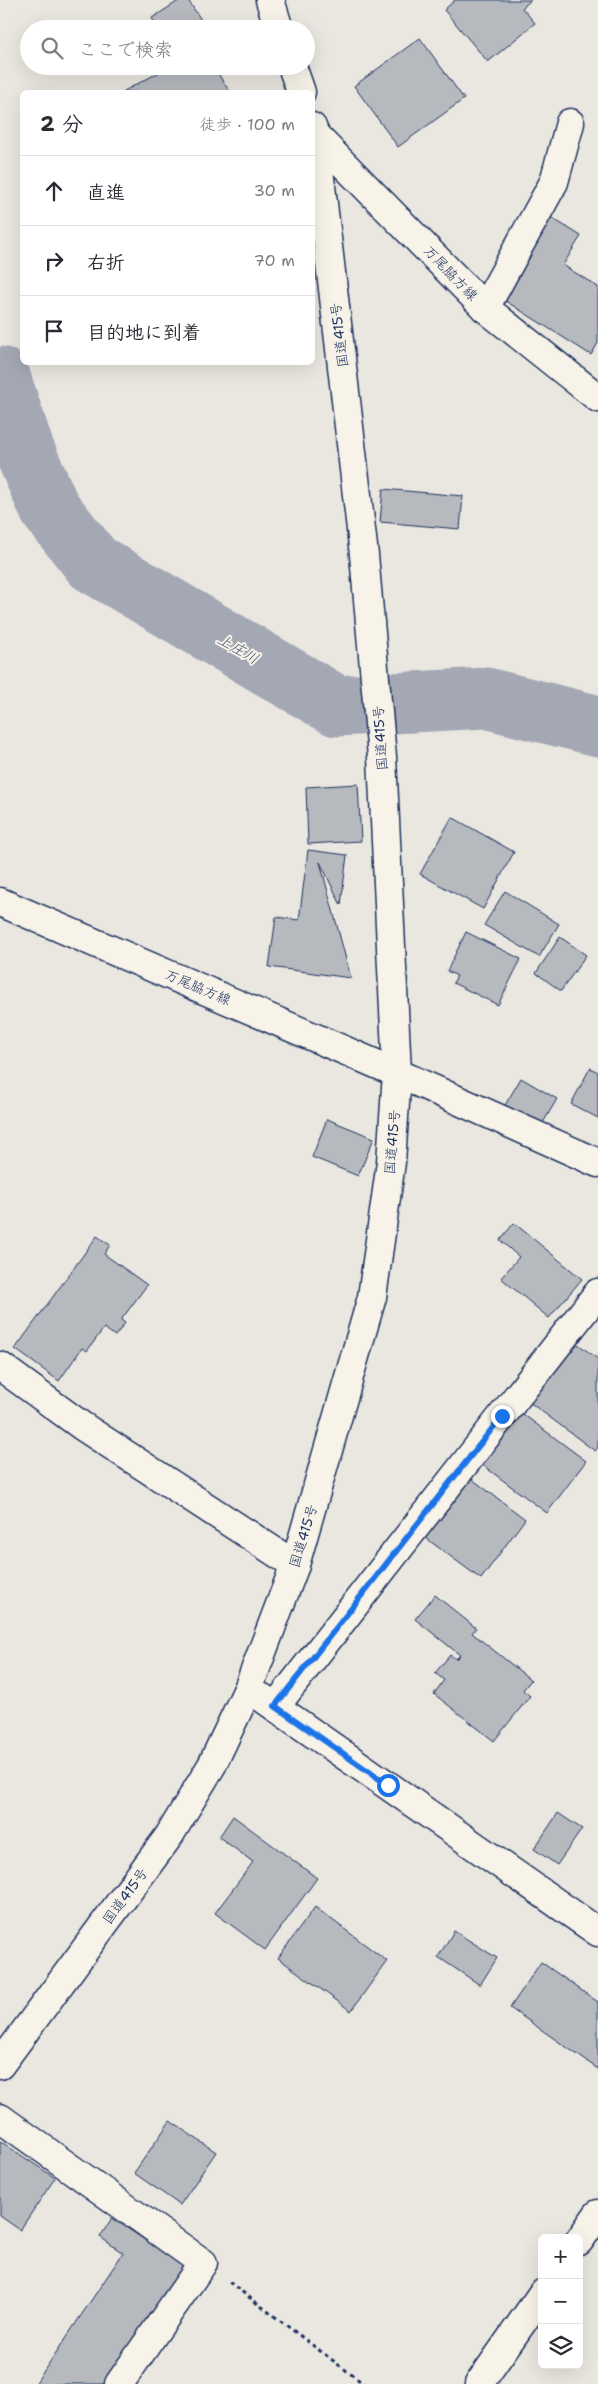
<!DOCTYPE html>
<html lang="ja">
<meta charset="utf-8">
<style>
:root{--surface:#fff;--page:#f2f2f3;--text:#2b2b33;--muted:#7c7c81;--line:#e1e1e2}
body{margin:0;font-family:"Shantell Sans","Klee One",sans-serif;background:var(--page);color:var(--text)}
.controls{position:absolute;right:15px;bottom:15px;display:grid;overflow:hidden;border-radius:8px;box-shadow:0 5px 20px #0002}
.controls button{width:45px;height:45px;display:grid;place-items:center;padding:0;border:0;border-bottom:1px solid var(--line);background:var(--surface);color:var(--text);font:25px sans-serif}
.stop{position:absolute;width:15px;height:15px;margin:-11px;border:4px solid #1a73e8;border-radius:50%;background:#fff}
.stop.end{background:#1a73e8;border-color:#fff;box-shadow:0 1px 5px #0008}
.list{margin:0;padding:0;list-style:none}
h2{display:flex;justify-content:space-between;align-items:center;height:65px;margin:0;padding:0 20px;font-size:21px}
h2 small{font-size:16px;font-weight:400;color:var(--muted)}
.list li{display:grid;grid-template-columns:32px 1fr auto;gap:15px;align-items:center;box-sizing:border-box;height:70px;padding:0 20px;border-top:1px solid var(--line)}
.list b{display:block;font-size:19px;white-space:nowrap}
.list em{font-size:16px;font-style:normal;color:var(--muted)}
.icon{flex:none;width:28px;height:28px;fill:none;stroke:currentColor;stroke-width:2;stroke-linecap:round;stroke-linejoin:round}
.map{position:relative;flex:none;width:598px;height:2384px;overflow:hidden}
.search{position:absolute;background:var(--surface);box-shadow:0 5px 20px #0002;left:20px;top:20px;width:295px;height:55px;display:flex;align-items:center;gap:12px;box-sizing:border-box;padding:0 18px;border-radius:28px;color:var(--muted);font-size:19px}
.panel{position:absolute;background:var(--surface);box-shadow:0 5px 20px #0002;left:20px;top:90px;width:295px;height:275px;border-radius:8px}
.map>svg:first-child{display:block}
</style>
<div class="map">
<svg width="598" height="2384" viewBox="0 0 598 2384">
<rect width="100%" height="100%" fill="#eae7e0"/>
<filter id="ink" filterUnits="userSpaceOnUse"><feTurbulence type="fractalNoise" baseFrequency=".02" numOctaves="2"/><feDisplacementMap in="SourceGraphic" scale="10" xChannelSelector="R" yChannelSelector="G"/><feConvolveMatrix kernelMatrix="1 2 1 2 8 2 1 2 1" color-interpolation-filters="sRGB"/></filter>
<g filter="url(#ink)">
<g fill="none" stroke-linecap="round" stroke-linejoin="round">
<path stroke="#a3a8b4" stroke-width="61" d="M0,377L24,450L50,509L93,563L337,706L486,698L598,726"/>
</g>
<path fill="#b6babf" stroke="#1b2f5e" d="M180,0H188L207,29H158L152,18Z
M455,0H531L522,8L535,23L488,62L444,10Z
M420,38L464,99L398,147L354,86Z
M152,66H213L230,92H125L124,91L158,73Z
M547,215L581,236L563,265L598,287V343L591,355L496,295Z
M383,489L463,496L460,529L380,522Z
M358,784L361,841L308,844L306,787Z
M452,817L514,852L483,909L420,874Z
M308,850L347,855L341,905L320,862L351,978L269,967L276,917L299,920Z
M505,891L559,924L539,957L484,925Z
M466,932L521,959L498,1005L453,983L457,976L447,971Z
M560,937L586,955L561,991L536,973Z
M590,1068L598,1072V1118L571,1104Z
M521,1078L557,1099L537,1133L501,1112Z
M327,1119L374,1138L358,1176L312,1157Z
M514,1223L582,1279L549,1318L501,1278L519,1257L500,1240Z
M97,1236L110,1245L104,1254L147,1285L121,1320L125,1323L115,1336L104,1328L87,1351L82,1348L59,1381L15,1349Z
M574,1341L598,1359V1447L595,1451L529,1402Z
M520,1412L586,1461L547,1513L481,1464Z
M468,1476L525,1519L481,1579L423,1536Z
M435,1595L476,1628L472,1633L531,1680L523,1690L530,1696L494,1741L434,1694L444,1680L435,1673L450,1655L456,1659L460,1655L415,1619Z
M558,1813L582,1829L557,1865L534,1849Z
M233,1816L317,1878L265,1950L215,1913L253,1862L219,1837Z
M315,1907L387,1961L351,2011L278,1958Z
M454,1931L497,1958L480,1985L438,1957Z
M541,1962L598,2002V2069L510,2008Z
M170,2121L216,2152L180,2205L134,2173Z
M0,2141L55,2178L20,2230L0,2216Z
M112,2218L184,2266L105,2384H35L123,2253L100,2237Z"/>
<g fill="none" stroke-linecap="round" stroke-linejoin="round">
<g stroke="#1b2f5e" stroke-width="31">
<path id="minor" d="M485,308L554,182L570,123
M397,1073L598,1163
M0,1366L82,1426L295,1565
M261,1697L598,1932
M275,1707L598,1293
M0,2118L203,2263L119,2384
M579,2241L598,2214
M479,2384L542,2294"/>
</g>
<g stroke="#1b2f5e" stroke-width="31">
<path id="major" d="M315,135L485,308L598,398
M0,902L397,1073"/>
</g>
<g stroke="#1b2f5e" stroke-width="31">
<path id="highway" d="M270,0L279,29
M292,66L301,92
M0,2065L169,1836L212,1765L248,1689L295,1565L372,1297L391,1162L397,1073L382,757L364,555L315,135L312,127"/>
</g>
<path stroke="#1b2f5e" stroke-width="3" stroke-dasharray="4 4" stroke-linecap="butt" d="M229,2282L364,2384"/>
<use href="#minor" stroke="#f7f3e8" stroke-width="28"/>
<use href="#major" stroke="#f7f3e8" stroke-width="28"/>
<use href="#highway" stroke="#f7f3e8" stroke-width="28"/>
</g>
</g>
<g fill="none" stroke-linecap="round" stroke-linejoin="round" filter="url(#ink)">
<path stroke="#1a73e8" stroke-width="6" d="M388,1785L275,1706L502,1416"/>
</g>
<g text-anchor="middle" stroke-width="4" stroke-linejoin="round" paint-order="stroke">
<g font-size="14" fill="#1b2f5e" stroke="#f7f3e8">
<text transform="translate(451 273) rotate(46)" y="5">万尾脇方線</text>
<text transform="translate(339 335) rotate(-97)" y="5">国道415号</text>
<text transform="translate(380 738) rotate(-94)" y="5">国道415号</text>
<text transform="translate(198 987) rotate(23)" y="5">万尾脇方線</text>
<text transform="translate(392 1142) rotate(-85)" y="5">国道415号</text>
<text transform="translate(303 1536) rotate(-73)" y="5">国道415号</text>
<text transform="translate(125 1896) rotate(-54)" y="5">国道415号</text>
</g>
<g font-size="15" font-style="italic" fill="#445378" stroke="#f7f3e8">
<text transform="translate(238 649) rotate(30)" y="5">上庄川</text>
</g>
</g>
</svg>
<div class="controls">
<button>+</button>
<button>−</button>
<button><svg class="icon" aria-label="layers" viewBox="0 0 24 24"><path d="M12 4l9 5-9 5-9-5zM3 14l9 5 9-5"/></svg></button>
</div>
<div class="stop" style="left:388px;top:1785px"></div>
<div class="stop end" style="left:502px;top:1416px"></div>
<div class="search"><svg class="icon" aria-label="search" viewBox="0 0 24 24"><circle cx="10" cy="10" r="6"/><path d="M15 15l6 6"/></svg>ここで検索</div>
<section class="panel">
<h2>2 分<small>徒歩 · 100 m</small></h2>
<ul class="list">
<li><svg class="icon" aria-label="ahead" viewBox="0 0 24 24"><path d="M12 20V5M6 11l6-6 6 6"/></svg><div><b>直進</b></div><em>30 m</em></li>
<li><svg class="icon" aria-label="right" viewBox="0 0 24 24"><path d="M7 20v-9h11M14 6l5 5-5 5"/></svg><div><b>右折</b></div><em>70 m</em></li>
<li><svg class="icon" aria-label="arrive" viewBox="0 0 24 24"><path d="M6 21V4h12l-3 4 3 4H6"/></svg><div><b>目的地に到着</b></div></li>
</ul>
</section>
</div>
